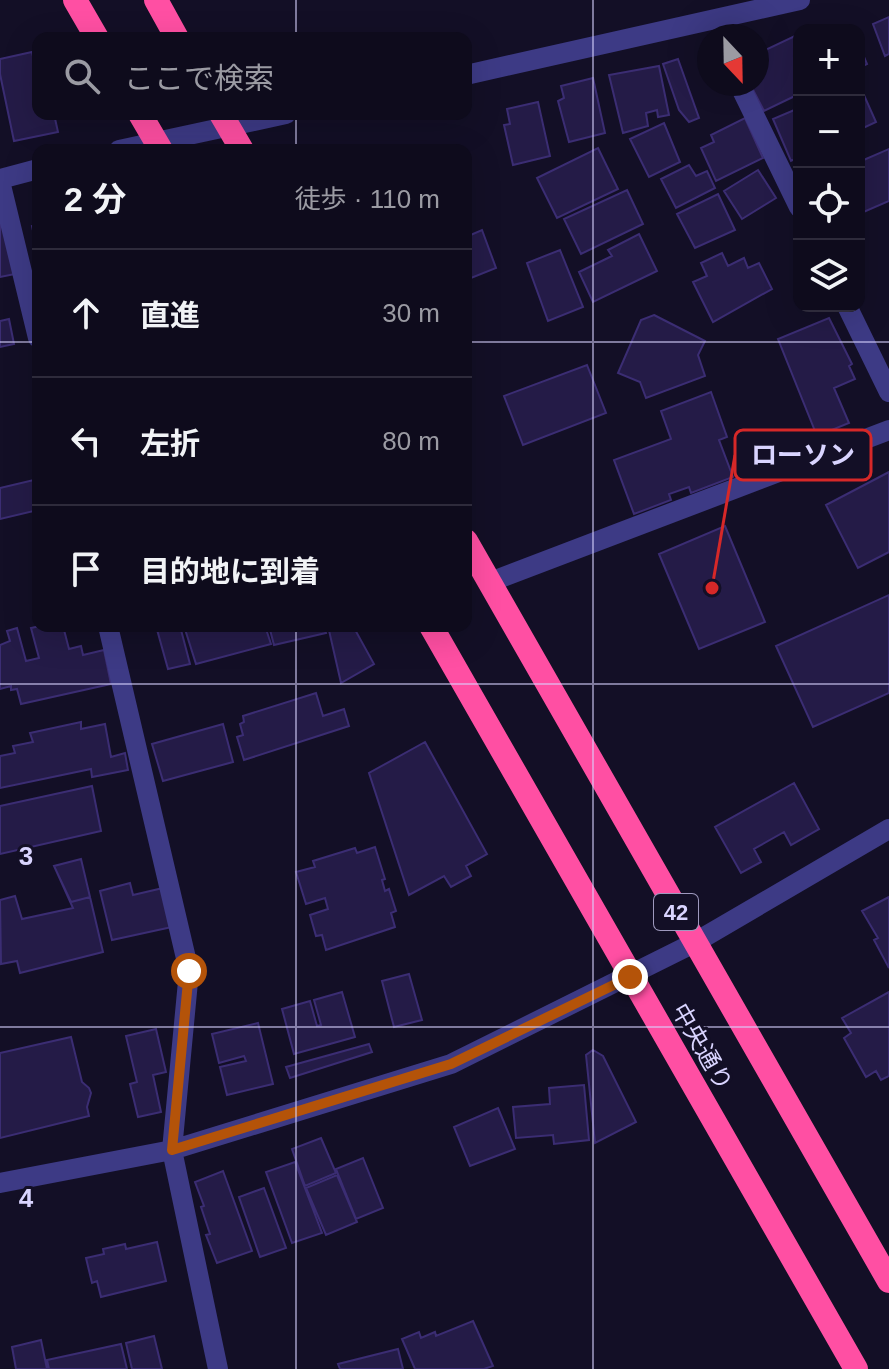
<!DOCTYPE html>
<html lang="ja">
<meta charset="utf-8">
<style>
:root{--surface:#0e0b1c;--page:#171425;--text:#f1f3f6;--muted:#9b9ba3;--line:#2e2b3b}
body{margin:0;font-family:Helvetica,"Noto Sans JP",sans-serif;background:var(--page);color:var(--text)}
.controls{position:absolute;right:24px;top:24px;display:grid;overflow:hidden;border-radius:16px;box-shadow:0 8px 32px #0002}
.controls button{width:72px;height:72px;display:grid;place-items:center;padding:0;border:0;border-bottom:2px solid var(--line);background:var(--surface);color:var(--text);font:40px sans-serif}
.compass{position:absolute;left:697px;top:24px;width:72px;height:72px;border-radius:50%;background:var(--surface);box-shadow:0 8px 32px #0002;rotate:158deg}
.stop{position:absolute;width:24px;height:24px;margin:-18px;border:6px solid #b45309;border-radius:50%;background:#fff}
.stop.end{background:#b45309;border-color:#fff;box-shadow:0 2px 8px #0008}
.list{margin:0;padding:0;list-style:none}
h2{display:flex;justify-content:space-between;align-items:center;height:104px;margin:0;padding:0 32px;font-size:34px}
h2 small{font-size:26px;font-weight:400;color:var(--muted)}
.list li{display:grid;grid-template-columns:52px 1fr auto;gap:24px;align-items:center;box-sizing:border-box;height:128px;padding:0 32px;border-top:2px solid var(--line)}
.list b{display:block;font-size:30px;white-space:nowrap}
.list em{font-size:26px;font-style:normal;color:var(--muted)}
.icon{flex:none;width:44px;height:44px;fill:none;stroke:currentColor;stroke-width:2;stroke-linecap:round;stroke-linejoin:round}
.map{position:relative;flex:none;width:889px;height:1369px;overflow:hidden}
.search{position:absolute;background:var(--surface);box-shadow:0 8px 32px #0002;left:32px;top:32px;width:440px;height:88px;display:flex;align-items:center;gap:20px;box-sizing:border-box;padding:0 28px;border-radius:16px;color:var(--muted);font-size:30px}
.panel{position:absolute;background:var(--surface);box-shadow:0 8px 32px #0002;left:32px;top:144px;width:440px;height:488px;border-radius:16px}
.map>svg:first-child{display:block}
</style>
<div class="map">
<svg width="889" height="1369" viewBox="0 0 889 1369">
<rect width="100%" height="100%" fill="#130f26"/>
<path fill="#241b47" stroke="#3b2d73" stroke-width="2" d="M889,17V54L885,56L873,24Z
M799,34V94L764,111L750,84H757V54Z
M859,45L867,64L859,68Z
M32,52L38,79V114H54L58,132L14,141L0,74V59Z
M678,59L699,118L689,122L679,110L663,64Z
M659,66L669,115L658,117L657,110L646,113L648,126L623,133L609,75Z
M593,78L605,133L569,142L558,101L564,98L561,86Z
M859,84L876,122L859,130Z
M538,102L550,156L513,165L504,125L510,124L507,109Z
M799,108V157L791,161L773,119Z
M745,118L763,158L716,181L701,148L714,142L711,135Z
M664,123L680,162L649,177L630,139Z
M598,148L618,189L557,218L537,178Z
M889,149V201L859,214V162Z
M689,165L696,176L707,171L715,188L676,208L661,179Z
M758,170L776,198L742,219L724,191Z
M627,190L643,224L581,254L564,219Z
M718,194L735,230L695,248L677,214Z
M0,216L15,274L0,277Z
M38,225V254L32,226Z
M482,230L496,268L466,280V237Z
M639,234L657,271L593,302L579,272L612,256L608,250Z
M560,250L583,307L548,321L527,263Z
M722,253L728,266L744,258L748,268L759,263L772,289L713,322L693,282L707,276L701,263Z
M654,315L705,341L698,355L705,376L646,398L640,382L618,373L641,320Z
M829,318L852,364L849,366L855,379L834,388L849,423L817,436L778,339Z
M9,319L14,344L0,347V321Z
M587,365L606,413L523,445L504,396Z
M711,392L727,437L719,440L733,477L691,493L689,487L669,494L671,500L634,514L614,460L671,439L661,411Z
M889,472V552L858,568L826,505Z
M38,479V510L0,519V488Z
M725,526L765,622L699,649L659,554Z
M889,595V693L813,727L776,646Z
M40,626H63L69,649L81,646L83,655L104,650L111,684L21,704L17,689L11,690V686L0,689V645L10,641L7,631L17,628L26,661L39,658L31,628Z
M156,626H180L190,664L168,669Z
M184,626H265L271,644L196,664Z
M269,626H324L326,633L274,645Z
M328,626H353L374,664L341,683Z
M316,693L323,716L344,709L349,726L244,760L237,737L243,735L240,724L244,722L243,716Z
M81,722V729L105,724L111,757L125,753L128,770L92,777L91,769L0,788V756L15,753L13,746L33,742L30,733Z
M223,724L233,762L163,781L152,744Z
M425,742L487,854L466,866L471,876L451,887L444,876L409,895L369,773Z
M794,783L819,829L791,845L784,832L754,849L761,862L741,873L715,827Z
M92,786L101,831L0,854V806Z
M375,847L385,879L382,880L385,891L389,889L396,911L391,913L395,927L326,950L322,935L316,936L310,915L328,909L325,898L306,904L296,872L315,867L313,861L355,848L357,853Z
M81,859L103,952L20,973L17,961L1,964L0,900L15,896L22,919L73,908L54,866Z
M81,859L90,897L71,902L54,866Z
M130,883L133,895L163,888L172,927L112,940L100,891Z
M889,897V968L874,940L878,938L862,911Z
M409,974L422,1020L394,1027L382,981Z
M342,992L355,1037L294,1054L282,1009L310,1001L317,1026L321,1025L314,1000Z
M889,992V1076L881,1080L876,1071L866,1077L844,1038L851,1033L842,1018Z
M258,1023L273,1084L227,1095L220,1067L246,1061L244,1056L219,1063L212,1034Z
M156,1029L166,1072L153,1075L161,1112L138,1117L130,1084L137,1082L126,1036Z
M71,1037L82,1082L89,1088L91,1093L87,1107L89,1116L0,1138V1053Z
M369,1044L372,1052L290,1078L286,1067Z
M593,1050L603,1056L636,1122L595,1143L586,1055Z
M584,1085L589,1140L554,1144L553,1135L516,1138L513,1107L550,1104L549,1088Z
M498,1108L515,1149L470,1166L454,1127Z
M321,1138L336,1173L305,1186L292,1149Z
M363,1158L383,1208L356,1219L336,1169Z
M295,1162L322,1233L292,1243L266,1172Z
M223,1171L252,1251L217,1263L206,1235L210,1234L201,1207L204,1206L195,1182Z
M337,1175L357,1222L326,1235L306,1188Z
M264,1188L286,1248L260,1257L239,1197Z
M157,1242L166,1281L101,1297L97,1281L92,1283L86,1258L104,1254L103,1249L125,1244L126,1249Z
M473,1321L493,1366L484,1369H415L402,1339L419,1332L421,1338L435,1332L436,1336Z
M154,1336L162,1369H132L126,1343Z
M41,1340L47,1369H16L12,1347Z
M121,1344L127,1369H49L47,1360Z
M398,1349L403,1369H340L338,1364Z"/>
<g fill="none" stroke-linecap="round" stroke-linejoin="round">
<path stroke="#3d3a85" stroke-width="20" d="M466,75L800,0
M739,84L799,207
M119,150L286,114
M0,179L38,169
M0,181L38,338
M847,306L889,392
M490,582L889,430
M108,626L189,971L172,1150L218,1369
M0,1183L172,1150L451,1064L694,943L889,829"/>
<path stroke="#ff4fa3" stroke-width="24" d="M75,0L97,38
M156,0L177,38
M140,114L161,150
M221,114L242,150
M466,541L889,1281
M431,626L856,1369"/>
</g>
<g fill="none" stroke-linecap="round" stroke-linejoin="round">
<path stroke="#b45309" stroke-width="10" d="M189,971L172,1150L451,1064L630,977"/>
</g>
<path fill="none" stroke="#d9d4ff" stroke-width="2" stroke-opacity="0.55" d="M296,0V38M593,0V1369M296,114V150M0,342H38M466,342H889M296,626V1369M0,684H889M0,1027H889"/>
<g text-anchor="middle" stroke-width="6" stroke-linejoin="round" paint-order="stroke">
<rect fill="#130f26" stroke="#9e99be" stroke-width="2" x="654" y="894" width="44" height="36" rx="6"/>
<g font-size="22" font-weight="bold" fill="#d9d4ff">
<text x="676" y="920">42</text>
</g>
<g font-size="24" fill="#d9d4ff" stroke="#130f26">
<text transform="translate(702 1047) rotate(60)" y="8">中央通り</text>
</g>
</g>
<g font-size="26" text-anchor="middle" font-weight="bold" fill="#d9d4ff" stroke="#130f26" stroke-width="6" stroke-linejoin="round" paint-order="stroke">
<text x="26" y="865">3</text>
<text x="26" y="1207">4</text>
</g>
<path fill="none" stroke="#d62828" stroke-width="3" d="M712 588L735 455"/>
<circle fill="#d62828" stroke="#130f26" stroke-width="3" cx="712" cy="588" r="8"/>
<rect fill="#130f26" stroke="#d62828" stroke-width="3" x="735" y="430" width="136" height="50" rx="8"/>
<g font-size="26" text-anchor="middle" font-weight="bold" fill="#d9d4ff">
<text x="803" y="464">ローソン</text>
</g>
</svg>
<div class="controls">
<button>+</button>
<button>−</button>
<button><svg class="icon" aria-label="locate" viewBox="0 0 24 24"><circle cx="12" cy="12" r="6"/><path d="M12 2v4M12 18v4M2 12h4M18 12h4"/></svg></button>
<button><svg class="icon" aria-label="layers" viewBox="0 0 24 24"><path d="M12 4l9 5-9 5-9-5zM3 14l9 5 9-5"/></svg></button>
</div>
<svg class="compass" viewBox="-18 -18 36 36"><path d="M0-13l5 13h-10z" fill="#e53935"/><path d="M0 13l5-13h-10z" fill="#9b9ba3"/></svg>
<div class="stop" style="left:189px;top:971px"></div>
<div class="stop end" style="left:630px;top:977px"></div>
<div class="search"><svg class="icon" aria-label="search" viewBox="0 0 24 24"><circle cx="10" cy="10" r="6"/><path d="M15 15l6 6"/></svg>ここで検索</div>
<section class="panel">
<h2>2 分<small>徒歩 · 110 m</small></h2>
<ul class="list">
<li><svg class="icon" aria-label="ahead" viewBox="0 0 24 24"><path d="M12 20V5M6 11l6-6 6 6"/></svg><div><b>直進</b></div><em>30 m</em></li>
<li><svg class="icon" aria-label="left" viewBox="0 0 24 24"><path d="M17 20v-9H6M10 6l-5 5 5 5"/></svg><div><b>左折</b></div><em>80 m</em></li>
<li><svg class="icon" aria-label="arrive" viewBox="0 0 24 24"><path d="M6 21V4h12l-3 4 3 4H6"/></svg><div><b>目的地に到着</b></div></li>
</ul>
</section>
</div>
